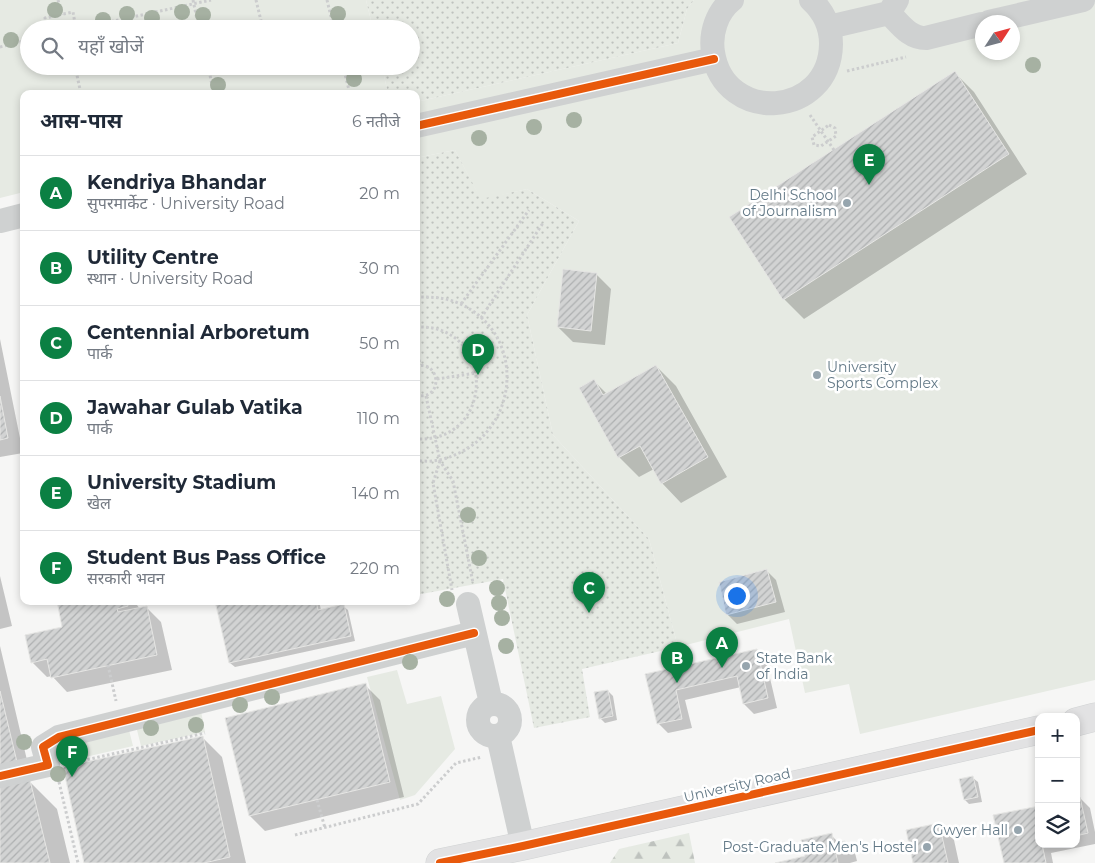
<!DOCTYPE html>
<html lang="hi">
<meta charset="utf-8">
<style>
:root{--surface:#fff;--page:#f6f6f7;--text:#1f2937;--muted:#747a83;--line:#e0e1e3;--accent:#0b8043}
body{margin:0;font-family:Montserrat,"Noto Sans Devanagari",sans-serif;background:var(--page);color:var(--text)}
.controls{position:absolute;right:15px;bottom:15px;display:grid;overflow:hidden;border-radius:10px;box-shadow:0 2px 8px #0003}
.controls button{width:45px;height:45px;display:grid;place-items:center;padding:0;border:0;border-bottom:1px solid var(--line);background:var(--surface);color:var(--text);font:25px sans-serif}
.compass{position:absolute;left:975px;top:15px;width:45px;height:45px;border-radius:50%;background:var(--surface);box-shadow:0 2px 8px #0003;rotate:54deg}
.you{position:absolute;left:736px;top:595px;width:18px;height:18px;margin:-12px;border:4px solid #fff;border-radius:50%;background:#1a73e8;box-shadow:0 0 0 8px #1a73e833}
.badge{display:grid;place-items:center;width:32px;height:32px;border-radius:50%;background:var(--accent);color:#fff;font-size:16px;font-weight:700}
.pin{position:absolute;translate:-50% -41px;filter:drop-shadow(0 1px 2px #0008)}
.pin::after{content:'';position:absolute;top:26px;width:18px;height:15px;background:inherit;clip-path:polygon(0 0,100% 0,50% 100%)}
.list{margin:0;padding:0;list-style:none}
h2{display:flex;justify-content:space-between;align-items:center;height:65px;margin:0;padding:0 20px;font-size:21px}
h2 small{font-size:16px;font-weight:400;color:var(--muted)}
.list li{display:grid;grid-template-columns:32px 1fr auto;gap:15px;align-items:center;box-sizing:border-box;height:75px;padding:0 20px;border-top:1px solid var(--line)}
.list b{display:block;font-size:19px;white-space:nowrap}
.list p{margin:0;font-size:16px;white-space:nowrap;color:var(--muted)}
.list em{font-size:16px;font-style:normal;color:var(--muted)}
.icon{flex:none;width:28px;height:28px;fill:none;stroke:currentColor;stroke-width:2;stroke-linecap:round;stroke-linejoin:round}
.map{position:relative;flex:none;width:1095px;height:863px;overflow:hidden}
.search{position:absolute;background:var(--surface);box-shadow:0 2px 8px #0003;left:20px;top:20px;width:400px;height:55px;display:flex;align-items:center;gap:12px;box-sizing:border-box;padding:0 18px;border-radius:28px;color:var(--muted);font-size:19px}
.panel{position:absolute;background:var(--surface);box-shadow:0 2px 8px #0003;left:20px;top:90px;width:400px;height:515px;border-radius:10px}
.map>svg:first-child{display:block}
</style>
<div class="map">
<svg width="1095" height="863" viewBox="0 0 1095 863">
<defs>
<pattern id="forest-firs" width="22" height="20" patternUnits="userSpaceOnUse" patternTransform="scale(1.25)"><rect width="22" height="20" fill="#e6eae3"/><path d="M5 1l3.5 6h-7zM16 11l3.5 6h-7z" fill="#bec2be"/></pattern>
<pattern id="garden-dots" width="8" height="8" patternUnits="userSpaceOnUse" patternTransform="scale(1.25)"><rect width="8" height="8" fill="#e6eae3"/><path d="M2 2h.1M6 6h.1" fill="none" stroke="#bec2be" stroke-width="1.8" stroke-linecap="round"/></pattern>
<pattern id="building-hatch" width="6" height="6" patternUnits="userSpaceOnUse" patternTransform="scale(1.25)"><rect width="6" height="6" fill="#d2d3d3"/><path d="M-1 1l2-2M0 6l6-6M5 7l2-2" fill="none" stroke="#aeb0b1"/></pattern>
</defs>
<rect width="100%" height="100%" fill="#f6f6f5"/>
<path fill="#e6eae3" fill-rule="evenodd" d="M0,0H366L373,29H29V66H382L388,94H24V192L0,198Z
M694,0H1095V680L860,734L849,684L805,693L789,619L678,647L649,539L553,435L527,315L579,221L527,189L481,200L455,150L416,158V102L678,43L687,9ZM982,22H1012V52H982Z
M397,670L407,704L441,696L455,749L415,795L400,800L367,677Z
M201,711L205,732L141,746L136,726Z
M128,726L133,746L68,761L63,741Z"/>
<path fill="url(#forest-firs)" d="M689,833L695,863H610L619,849Z"/>
<path fill="url(#garden-dots)" d="M366,0H694L687,9L678,43L416,102V94H388L382,66H411V29H373Z
M455,150L481,199L527,189L579,221L527,315L553,435L649,539L678,647L582,669L590,717L534,728L503,579L416,595V158Z"/>
<path fill="#0003" d="M955,73L974,92L1027,174L804,319L784,299Z
M596,274L611,289L605,345L573,342L558,327Z
M0,339L23,453L0,457Z
M656,366L676,386L727,477L681,503L662,483L654,469L639,477L619,457L594,381L607,394Z
M766,570L776,580L785,612L737,624L727,614Z
M0,576L12,626L0,629Z
M58,601H134L140,609L146,607L161,622L172,670L67,692L52,676L47,677L32,662L64,628Z
M217,601H319L321,610L343,606L348,610L355,641L235,667L230,663Z
M0,646L31,777L0,784Z
M756,651L766,661L777,708L754,714L744,704L741,687L685,700L692,728L668,733L658,723L647,675Z
M365,685L380,700L404,797L265,831L250,816Z
M608,691L613,696L617,720L605,723L600,718Z
M203,738L222,757L246,863H85Z
M973,778L978,782L982,802L969,804L965,800Z
M29,781L57,809L70,863H0V788Z
M1080,798L1090,808L1095,832V844L1051,853L1053,863H1005L1039,844H1076V799Z
M939,825L954,840L959,863H914Z
M831,835L840,844L845,843L855,853L857,861L850,863H781L806,857Z"/>
<path fill="url(#building-hatch)" stroke="#e6e6e4" d="M955,71L1009,154L783,300L729,217Z
M563,269L597,273L591,331L557,327Z
M656,365L708,457L661,484L640,446L618,458L579,388L594,379L603,395Z
M0,396L8,438L0,440Z
M767,569L776,602L726,615L719,582Z
M57,601H127L128,606L117,609L118,612L147,606L157,655L51,678L47,659L31,663L25,635L62,627Z
M215,601H316L318,610L344,604L351,636L229,663Z
M757,649L768,698L743,704L737,676L676,690L682,719L657,724L645,674Z
M366,683L390,782L249,816L225,718Z
M608,690L613,716L599,719L594,692Z
M0,691L17,762L0,766Z
M203,736L230,857L204,863H84L63,767Z
M973,776L978,797L964,800L959,779Z
M30,780L50,863H0V787Z
M1080,797L1088,833L1076,836V798Z
M1039,806V844H1042L1046,863H1004L993,815Z
M939,823L948,863H913L906,830Z
M832,833L834,844L845,841L848,851L836,854L838,863H775L805,856L801,840Z"/>
<g fill="none" stroke-linecap="round" stroke-linejoin="round">
<g stroke="#d1d3d4" stroke-width="29">
<path id="secondary" d="M1076,722L1095,717
M440,863L523,846L1039,730"/>
</g>
<path stroke="#cccdce" stroke-width="3" stroke-dasharray="2.5 2.5" stroke-linecap="butt" d="M58,0L62,15
M193,0L199,29
M256,0L263,29
M327,0L334,29
M47,29L45,18L73,12L76,29
M77,29L211,0
M0,47L29,40
M75,66L81,94
M208,66L214,94
M343,66L350,94
M847,71L906,57
M810,115L834,150
M829,125L835,128L836,136L821,146L814,145L812,137Z
M416,297C431,297 444,297 458,303C525,331 522,425 457,454C444,460 430,463 416,460
M461,304L529,210
M481,318L543,223
M416,327C496,323 497,443 416,439
M416,345L420,365
M416,366C442,360 443,402 416,395
M437,379L476,373
M426,396L440,461L453,481L473,583
M440,461L433,483L452,590
M108,665L116,701
M68,764L205,733
M59,782L78,863
M317,800L325,828
M295,835L418,804L456,763L482,757"/>
<path stroke="#cfd1d1" stroke-width="24" d="M732,0C717,12 710,33 713,52C724,125 830,118 831,44C831,27 823,11 811,0
M889,13C900,24 909,38 926,38L982,24
M989,22L1083,0
M829,27L889,13L897,0
M416,126L714,59
M0,221L24,215
M468,604L491,703
M478 720a16 16 0 1 1 32 0a16 16 0 1 1-32 0Z
M498,736L523,846
M0,776L48,765L43,747L59,737L474,633"/>
<use href="#secondary" stroke="#e2e2e3" stroke-width="28"/>
<g stroke="#fff" stroke-width="11">
<path id="cycleway" d="M416,126L714,59
M0,776L48,765L43,747L59,737L474,633
M440,863L523,846L1039,730"/>
</g>
<use href="#cycleway" stroke="#e8590c" stroke-width="8"/>
</g>
<g fill="#a6b1a2">
<circle cx="55" cy="10" r="8"/>
<circle cx="182" cy="12" r="8"/>
<circle cx="127" cy="14" r="8"/>
<circle cx="338" cy="14" r="8"/>
<circle cx="203" cy="15" r="8"/>
<circle cx="152" cy="18" r="8"/>
<circle cx="103" cy="20" r="8"/>
<circle cx="11" cy="40" r="8"/>
<circle cx="1033" cy="65" r="8"/>
<circle cx="354" cy="79" r="8"/>
<circle cx="218" cy="85" r="8"/>
<circle cx="574" cy="120" r="8"/>
<circle cx="534" cy="127" r="8"/>
<circle cx="479" cy="138" r="8"/>
<circle cx="468" cy="515" r="8"/>
<circle cx="479" cy="558" r="8"/>
<circle cx="497" cy="588" r="8"/>
<circle cx="447" cy="599" r="8"/>
<circle cx="499" cy="603" r="8"/>
<circle cx="502" cy="618" r="8"/>
<circle cx="506" cy="646" r="8"/>
<circle cx="410" cy="662" r="8"/>
<circle cx="272" cy="697" r="8"/>
<circle cx="240" cy="705" r="8"/>
<circle cx="196" cy="725" r="8"/>
<circle cx="151" cy="728" r="8"/>
<circle cx="24" cy="742" r="8"/>
<circle cx="58" cy="774" r="8"/>
</g>
<g fill="#96a5ae" stroke="#fff" stroke-width="2">
<circle cx="847" cy="203" r="5"/>
<circle cx="817" cy="375" r="5"/>
<circle cx="746" cy="666" r="5"/>
<circle cx="1018" cy="830" r="5"/>
<circle cx="927" cy="847" r="5"/>
</g>
<g text-anchor="middle" stroke-width="5" stroke-linejoin="round" paint-order="stroke">
<g font-size="14" fill="#637987" stroke="#fff" text-anchor="end">
<text x="837" y="200">Delhi School<tspan x="837" dy="16">of Journalism</tspan></text>
<text x="827" y="372" text-anchor="start">University<tspan x="827" dy="16">Sports Complex</tspan></text>
<text x="756" y="663" text-anchor="start">State Bank<tspan x="756" dy="16">of India</tspan></text>
<text x="1008" y="835">Gwyer Hall</text>
<text x="917" y="852">Post-Graduate Men's Hostel</text>
</g>
<g font-size="14" fill="#637987" stroke="#fff">
<text transform="translate(737 785) rotate(-13)" y="5">University Road</text>
</g>
</g>
</svg>
<div class="controls">
<button>+</button>
<button>−</button>
<button><svg class="icon" aria-label="layers" viewBox="0 0 24 24"><path d="M12 4l9 5-9 5-9-5zM3 14l9 5 9-5"/></svg></button>
</div>
<svg class="compass" viewBox="-18 -18 36 36"><path d="M0-13l5 13h-10z" fill="#e53935"/><path d="M0 13l5-13h-10z" fill="#747a83"/></svg>
<div class="you"></div>
<div class="pin badge" style="left:722px;top:668px">A</div>
<div class="pin badge" style="left:677px;top:683px">B</div>
<div class="pin badge" style="left:589px;top:613px">C</div>
<div class="pin badge" style="left:478px;top:375px">D</div>
<div class="pin badge" style="left:869px;top:185px">E</div>
<div class="pin badge" style="left:72px;top:777px">F</div>
<div class="search"><svg class="icon" aria-label="search" viewBox="0 0 24 24"><circle cx="10" cy="10" r="6"/><path d="M15 15l6 6"/></svg>यहाँ खोजें</div>
<section class="panel">
<h2>आस-पास<small>6 नतीजे</small></h2>
<ul class="list">
<li><span class="badge">A</span><div><b>Kendriya Bhandar</b><p>सुपरमार्केट · University Road</p></div><em>20 m</em></li>
<li><span class="badge">B</span><div><b>Utility Centre</b><p>स्थान · University Road</p></div><em>30 m</em></li>
<li><span class="badge">C</span><div><b>Centennial Arboretum</b><p>पार्क</p></div><em>50 m</em></li>
<li><span class="badge">D</span><div><b>Jawahar Gulab Vatika</b><p>पार्क</p></div><em>110 m</em></li>
<li><span class="badge">E</span><div><b>University Stadium</b><p>खेल</p></div><em>140 m</em></li>
<li><span class="badge">F</span><div><b>Student Bus Pass Office</b><p>सरकारी भवन</p></div><em>220 m</em></li>
</ul>
</section>
</div>
